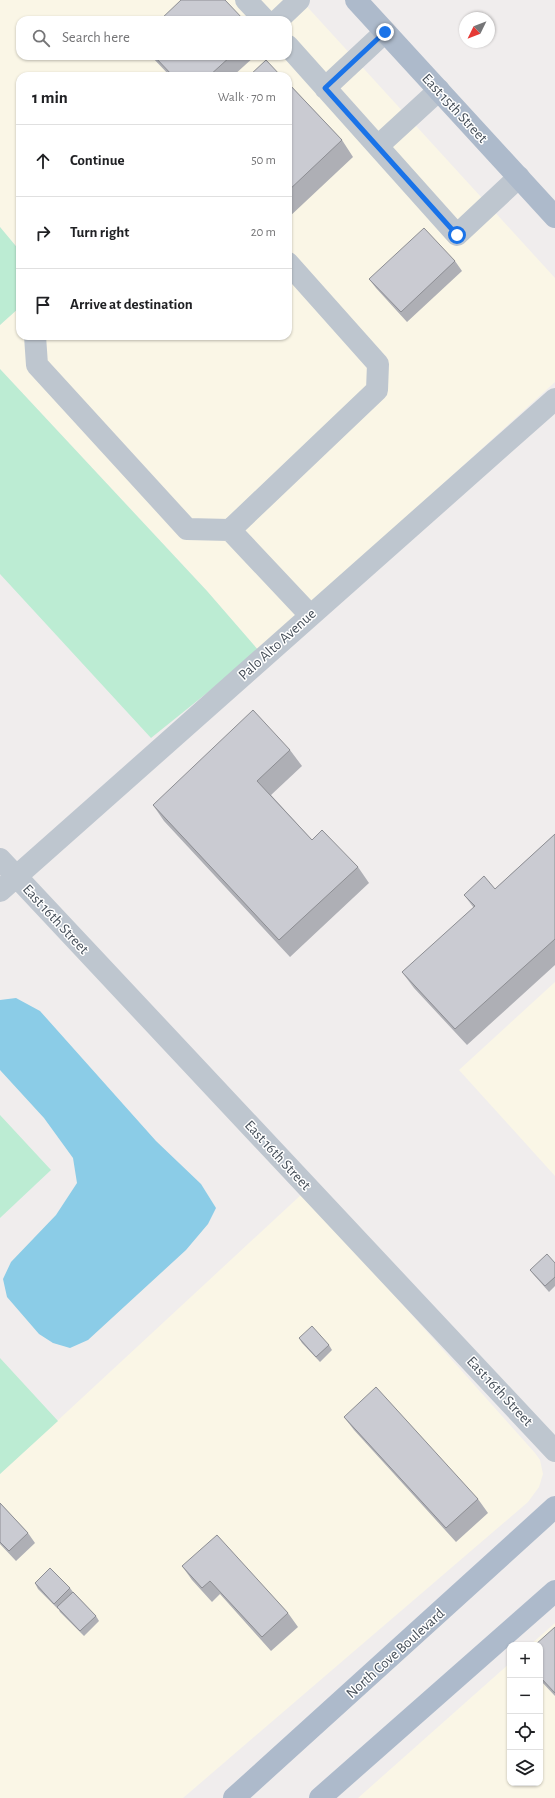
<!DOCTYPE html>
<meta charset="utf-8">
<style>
:root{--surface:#fff;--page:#f6f6f6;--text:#202124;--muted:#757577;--line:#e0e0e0}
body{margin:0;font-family:"Alegreya Sans",sans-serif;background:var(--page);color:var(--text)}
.controls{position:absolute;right:12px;bottom:12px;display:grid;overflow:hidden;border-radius:8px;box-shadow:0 1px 3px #0004}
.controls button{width:36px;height:36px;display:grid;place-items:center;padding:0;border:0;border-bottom:1px solid var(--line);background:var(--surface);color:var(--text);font:20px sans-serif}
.compass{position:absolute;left:459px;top:12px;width:36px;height:36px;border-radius:50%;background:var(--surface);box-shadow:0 1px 3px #0004;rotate:227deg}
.stop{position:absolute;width:12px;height:12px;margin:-9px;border:3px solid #1a73e8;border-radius:50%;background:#fff}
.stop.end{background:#1a73e8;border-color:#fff;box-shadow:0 1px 4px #0008}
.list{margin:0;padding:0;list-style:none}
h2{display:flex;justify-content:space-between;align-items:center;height:52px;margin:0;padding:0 16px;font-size:17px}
h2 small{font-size:13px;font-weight:400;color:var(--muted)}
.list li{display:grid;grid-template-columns:26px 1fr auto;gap:12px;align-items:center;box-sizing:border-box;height:72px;padding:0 16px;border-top:1px solid var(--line)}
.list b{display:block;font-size:15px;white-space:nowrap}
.list em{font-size:13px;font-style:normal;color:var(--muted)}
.icon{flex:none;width:22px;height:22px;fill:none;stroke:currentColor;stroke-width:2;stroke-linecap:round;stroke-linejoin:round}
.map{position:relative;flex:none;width:555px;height:1798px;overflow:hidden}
.search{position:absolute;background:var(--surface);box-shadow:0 1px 3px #0004;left:16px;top:16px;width:276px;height:44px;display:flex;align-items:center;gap:10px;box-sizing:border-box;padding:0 14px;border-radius:12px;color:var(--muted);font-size:15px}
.panel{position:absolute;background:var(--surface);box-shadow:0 1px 3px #0004;left:16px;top:72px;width:276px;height:268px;border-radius:12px}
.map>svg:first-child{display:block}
</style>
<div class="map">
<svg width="555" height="1798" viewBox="0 0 555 1798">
<rect width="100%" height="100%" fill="#f0eded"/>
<path fill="#faf6e6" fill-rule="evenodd" d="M0,0H301L555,278V382L259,651L207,591L0,369V325L20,307V336H288V76H20V251L0,227ZM20,20H288V56H20Z
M555,982V1176L459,1070Z
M303,1193L535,1453L540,1460L543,1474L539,1487L528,1502L183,1798H0V1474Z
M555,1623V1798H358L510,1663V1783H540V1645H530Z"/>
<path fill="#bcecd3" d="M0,227L20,251V307L0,325Z
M0,369L207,591L259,651L151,738L0,574Z
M0,1115L51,1170L0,1218Z
M0,1358L58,1421L0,1474Z"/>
<path fill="#8bcce7" d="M16,998L40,1011L156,1141L201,1184L216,1208L208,1224L186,1250L88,1340L70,1348L53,1343L39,1334L7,1297L3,1279L11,1262L56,1215L77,1183L73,1158L44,1118L0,1070V1000Z"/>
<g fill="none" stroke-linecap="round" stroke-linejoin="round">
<path stroke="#bec6cf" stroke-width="22" d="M246,0L265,20
M278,20L299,0
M288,46L457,235L519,177
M325,88L385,32
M378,146L439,90
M35,336L37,365L187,529L230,530L377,390L378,364L288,263
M230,530L310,615
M0,859L555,1451
M0,891L555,399"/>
<path stroke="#adbacb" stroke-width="22" d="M356,0L555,217
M234,1798L555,1507
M320,1798L555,1591"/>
</g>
<path fill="#aeafb5" d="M151,56H255L233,76H170Z
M288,83L342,140L353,157L288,218Z
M455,261L462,271L407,322L376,288L369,279Z
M290,750L302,766L271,795L312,840L358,867L369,883L290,957L164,821L153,805Z
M555,834V965L467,1045L414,988L402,972L474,908L464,895L495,889Z
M555,1263V1286L549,1292L534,1275L530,1270Z
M299,1338L329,1345L332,1350L320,1362L302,1343Z
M344,1417L478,1499L488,1513L456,1542L354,1430Z
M0,1503L28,1533L35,1543L16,1561L0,1544Z
M182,1566L288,1613L298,1627L271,1651L220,1594L212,1602L192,1580Z
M35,1583L70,1588L73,1592L96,1616L99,1621L84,1636L60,1612L58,1608V1609L38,1589Z
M555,1627V1696L540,1680V1645Z"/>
<path fill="#cacbd2" stroke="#8d8e93" d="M181,0H225L244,20H160Z
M154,56H231L209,76H173Z
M266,60L281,76H249Z
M288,83L342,140L288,191Z
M424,228L455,261L401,312L369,279Z
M253,710L290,750L257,781L312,840L322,830L358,867L279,940L153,805Z
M555,834V939L455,1029L402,972L475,906L464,895L484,876L495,889Z
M547,1254L555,1263V1277L545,1286L530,1270Z
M312,1326L329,1345L316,1357L299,1338Z
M376,1387L478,1499L446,1528L344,1417Z
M0,1503L28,1533L9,1551L0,1542Z
M217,1535L288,1613L262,1637L210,1581L202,1588L182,1566Z
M50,1568L70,1588L54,1604L35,1583Z
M73,1592L96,1616L80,1631L57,1607Z
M555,1627V1693L540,1677V1645H535Z"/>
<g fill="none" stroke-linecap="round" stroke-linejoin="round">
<path stroke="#1a73e8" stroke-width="5" d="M385,32L325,88L457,235"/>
</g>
<g text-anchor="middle" stroke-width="3" stroke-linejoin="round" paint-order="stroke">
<g font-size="15" fill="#464f59" stroke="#fff">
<text transform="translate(455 108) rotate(47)" y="5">East 15th Street</text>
<text transform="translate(277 644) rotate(-42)" y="5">Palo Alto Avenue</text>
<text transform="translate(56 919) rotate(47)" y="5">East 16th Street</text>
<text transform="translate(278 1155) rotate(47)" y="5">East 16th Street</text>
<text transform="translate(500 1391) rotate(47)" y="5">East 16th Street</text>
<text transform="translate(395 1653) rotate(-42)" y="5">North Cove Boulevard</text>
</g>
</g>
</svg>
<div class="controls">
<button>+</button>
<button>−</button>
<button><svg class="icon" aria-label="locate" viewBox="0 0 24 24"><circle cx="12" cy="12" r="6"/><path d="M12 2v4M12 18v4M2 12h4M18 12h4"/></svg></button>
<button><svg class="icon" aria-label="layers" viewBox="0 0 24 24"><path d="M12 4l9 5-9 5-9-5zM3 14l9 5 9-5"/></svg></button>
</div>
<svg class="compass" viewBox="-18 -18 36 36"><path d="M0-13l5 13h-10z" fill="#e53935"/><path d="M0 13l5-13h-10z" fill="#757577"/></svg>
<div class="stop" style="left:457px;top:235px"></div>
<div class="stop end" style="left:385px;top:32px"></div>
<div class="search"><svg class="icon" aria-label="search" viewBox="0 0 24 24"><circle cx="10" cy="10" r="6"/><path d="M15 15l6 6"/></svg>Search here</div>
<section class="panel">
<h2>1 min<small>Walk · 70 m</small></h2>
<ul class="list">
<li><svg class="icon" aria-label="ahead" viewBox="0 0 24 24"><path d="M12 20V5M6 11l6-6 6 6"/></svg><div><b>Continue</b></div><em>50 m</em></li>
<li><svg class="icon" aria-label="right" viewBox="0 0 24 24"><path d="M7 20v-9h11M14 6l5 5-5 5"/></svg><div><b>Turn right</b></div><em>20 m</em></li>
<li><svg class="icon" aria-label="arrive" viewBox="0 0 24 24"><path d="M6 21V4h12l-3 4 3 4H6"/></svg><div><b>Arrive at destination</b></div></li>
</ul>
</section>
</div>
